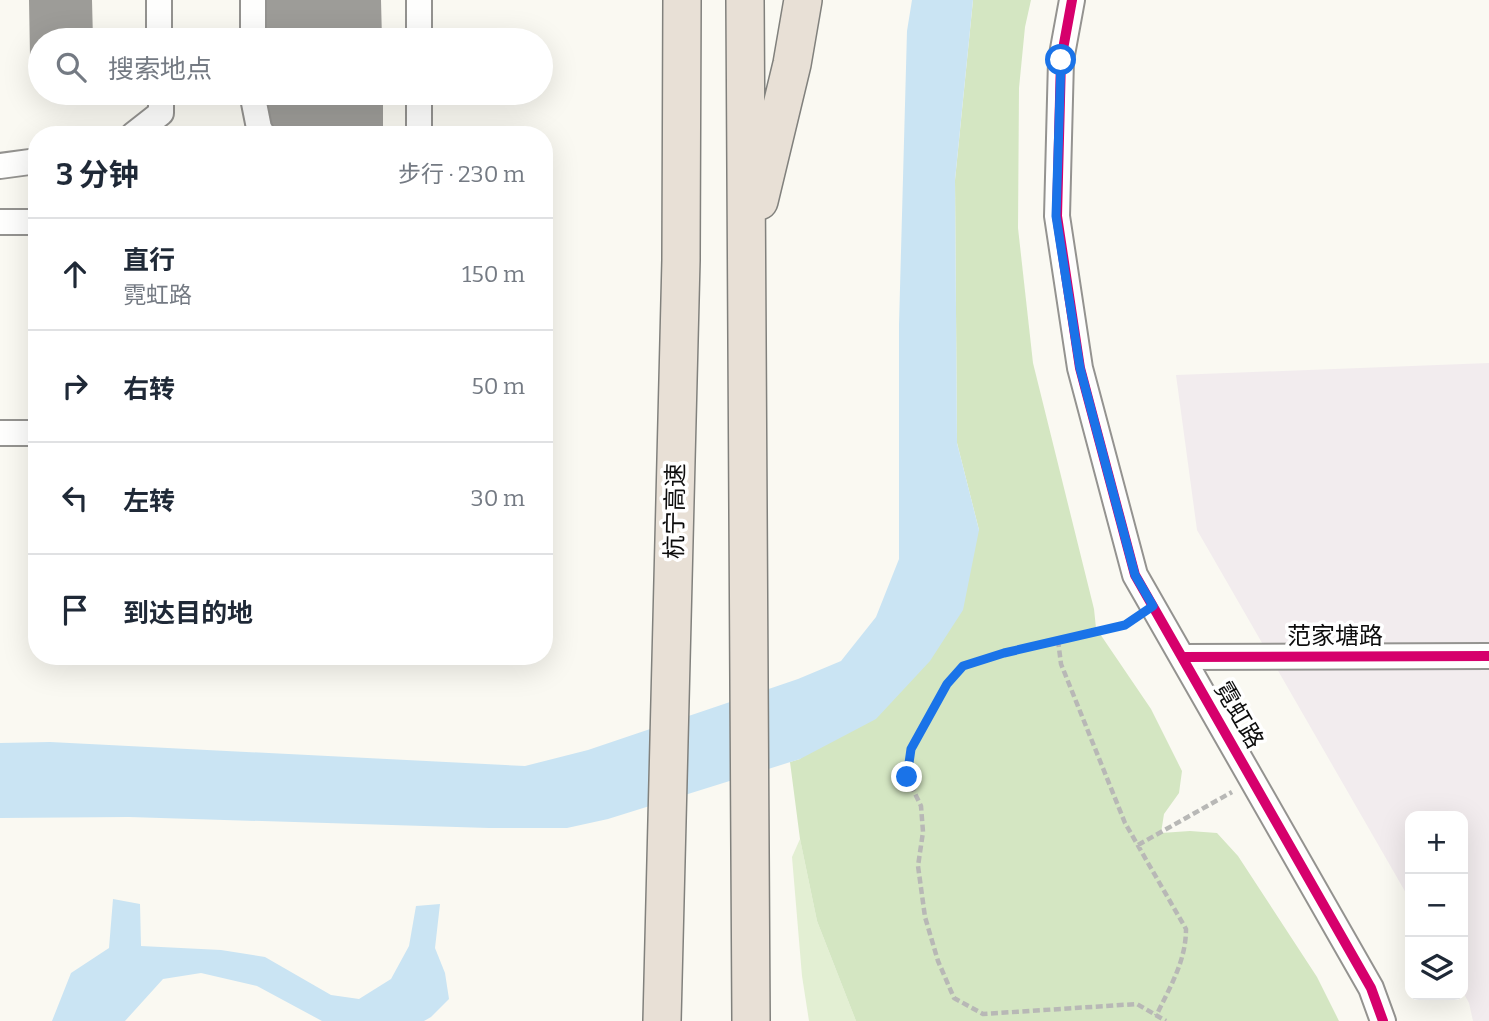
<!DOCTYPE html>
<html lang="zh">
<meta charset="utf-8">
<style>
:root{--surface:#fff;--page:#f2f2f3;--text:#1f2937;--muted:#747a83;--line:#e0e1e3}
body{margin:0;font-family:Bitter,"Noto Sans SC",serif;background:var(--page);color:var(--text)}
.controls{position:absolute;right:21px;bottom:21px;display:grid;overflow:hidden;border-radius:14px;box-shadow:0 7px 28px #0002}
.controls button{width:63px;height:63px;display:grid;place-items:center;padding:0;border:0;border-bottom:2px solid var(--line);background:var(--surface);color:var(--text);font:35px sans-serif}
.stop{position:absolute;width:21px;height:21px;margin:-16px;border:5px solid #1a73e8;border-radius:50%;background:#fff}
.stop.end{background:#1a73e8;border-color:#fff;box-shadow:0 2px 7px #0008}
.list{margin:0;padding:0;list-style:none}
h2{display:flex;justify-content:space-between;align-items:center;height:91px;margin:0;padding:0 28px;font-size:30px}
h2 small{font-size:23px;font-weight:400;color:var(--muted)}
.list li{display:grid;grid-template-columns:46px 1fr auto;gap:21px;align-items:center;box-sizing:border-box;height:112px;padding:0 28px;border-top:2px solid var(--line)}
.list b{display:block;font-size:26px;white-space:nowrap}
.list p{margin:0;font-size:23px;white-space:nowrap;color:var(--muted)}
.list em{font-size:23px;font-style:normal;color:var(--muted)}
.icon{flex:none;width:38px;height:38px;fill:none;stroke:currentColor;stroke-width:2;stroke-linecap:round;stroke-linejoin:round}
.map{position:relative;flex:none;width:1489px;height:1021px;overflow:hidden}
.search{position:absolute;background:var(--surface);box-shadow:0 7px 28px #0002;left:28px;top:28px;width:525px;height:77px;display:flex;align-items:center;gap:18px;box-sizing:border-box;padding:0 24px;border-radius:38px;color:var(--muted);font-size:26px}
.panel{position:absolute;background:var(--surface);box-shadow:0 7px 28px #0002;left:28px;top:126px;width:525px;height:539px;border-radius:28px}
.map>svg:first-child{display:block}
</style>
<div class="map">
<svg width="1489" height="1021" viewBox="0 0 1489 1021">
<rect width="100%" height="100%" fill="#faf9f2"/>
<path fill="#f2ecee" d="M1489,363V1021H1473L1469,1003L1463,992V816H1410V900L1197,530L1176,375Z"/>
<path fill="#e3efd3" d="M800,839L817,921L856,1021H809L802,976L792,857Z"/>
<path fill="#d4e6c2" d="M973,0H1031L1025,27L1019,88L1018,228L1033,363L1094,609L1096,628L1151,709L1182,771L1179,793L1164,814L1161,833L1190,831L1217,833L1238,856L1317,977L1339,1021H856L817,921L800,839L790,762L800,759L979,530L957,443L955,180Z"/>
<path fill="#cae4f3" d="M912,0H973L955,180L957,443L979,530L963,610L930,661L876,719L800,759L608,819L567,828H489L129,817L0,818V743L50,742L525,766L588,750L798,679L841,661L876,617L899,559V325L907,31Z
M113,899L140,904L141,946L221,950L265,957L331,995L359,999L391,979L409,946L416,906L440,904L435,948L445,973L449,999L431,1017L424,1021H322L257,986L201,973L163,979L125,1021H52L71,973L109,948Z"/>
<path fill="#9d9c98" d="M29,0H92L93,40H40V56H30Z
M266,0H381L382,40H266Z
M267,93H383V131L268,132Z
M30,247H37V405H29Z"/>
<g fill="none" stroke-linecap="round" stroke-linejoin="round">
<g stroke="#949390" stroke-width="28">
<path id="minor" d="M159,0V40
M1072,0L1061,60L1057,216L1080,368L1135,575L1371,988L1383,1021
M253,40V0
M419,40V0
M252,93L259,128L263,135
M133,135L161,113V93
M419,135V93
M0,166L37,161
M0,222H37
M0,433H37
M1182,657L1489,656"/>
</g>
<g stroke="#81817d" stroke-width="40">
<path id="highway" d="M745,0L751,1021
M759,201L792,64L803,0
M662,1021L681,260L682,0"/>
</g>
<path stroke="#b8b8b6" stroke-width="4.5" stroke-dasharray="7 3.5" stroke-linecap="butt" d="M1135,618L1125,625L1004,653L963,666L947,684L911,749L907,777L921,806L923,832L918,866L925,917L938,961L954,998L983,1014L1137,1004L1166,1021
M1058,640L1061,664L1125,823L1186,929C1186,961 1170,987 1156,1016
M1138,845L1232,792"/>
<use href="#minor" stroke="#fefefd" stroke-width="24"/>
<use href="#highway" stroke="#e8e0d6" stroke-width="37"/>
<g stroke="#fff" stroke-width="15">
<path id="cycleway" d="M1072,0L1061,60L1057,216L1080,368L1135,575L1371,988L1383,1021
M1182,657L1489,656"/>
</g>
<use href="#cycleway" stroke="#d6006c" stroke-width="10"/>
</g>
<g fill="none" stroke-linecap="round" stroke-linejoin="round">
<path stroke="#1a73e8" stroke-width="9" d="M907,777L911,749L947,684L963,666L1004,653L1125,625L1153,606L1135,575L1080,368L1056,216L1061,60"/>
</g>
<g text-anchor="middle" stroke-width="7" stroke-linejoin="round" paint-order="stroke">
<g font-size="24" fill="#0d0d0d" stroke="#fff">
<text transform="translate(675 511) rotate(-89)" y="8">杭宁高速</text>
<text x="1335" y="644">范家塘路</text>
<text transform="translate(1239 715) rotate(60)" y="8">霓虹路</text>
</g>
</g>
</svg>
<div class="controls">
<button>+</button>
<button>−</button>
<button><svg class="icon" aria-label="layers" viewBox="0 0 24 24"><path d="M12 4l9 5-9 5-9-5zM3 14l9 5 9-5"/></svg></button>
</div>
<div class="stop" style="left:1061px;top:60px"></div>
<div class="stop end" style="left:907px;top:777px"></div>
<div class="search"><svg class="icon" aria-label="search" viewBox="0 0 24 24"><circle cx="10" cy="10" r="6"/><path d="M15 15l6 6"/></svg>搜索地点</div>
<section class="panel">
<h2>3 分钟<small>步行 · 230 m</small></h2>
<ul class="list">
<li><svg class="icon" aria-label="ahead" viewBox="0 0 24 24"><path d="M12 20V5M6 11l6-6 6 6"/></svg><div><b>直行</b><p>霓虹路</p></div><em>150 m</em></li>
<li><svg class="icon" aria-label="right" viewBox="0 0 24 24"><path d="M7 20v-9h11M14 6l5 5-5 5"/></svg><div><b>右转</b></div><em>50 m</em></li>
<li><svg class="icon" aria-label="left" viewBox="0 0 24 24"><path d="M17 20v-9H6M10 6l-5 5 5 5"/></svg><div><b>左转</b></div><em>30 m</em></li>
<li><svg class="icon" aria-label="arrive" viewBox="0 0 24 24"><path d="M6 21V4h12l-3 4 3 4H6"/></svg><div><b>到达目的地</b></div></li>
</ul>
</section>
</div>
